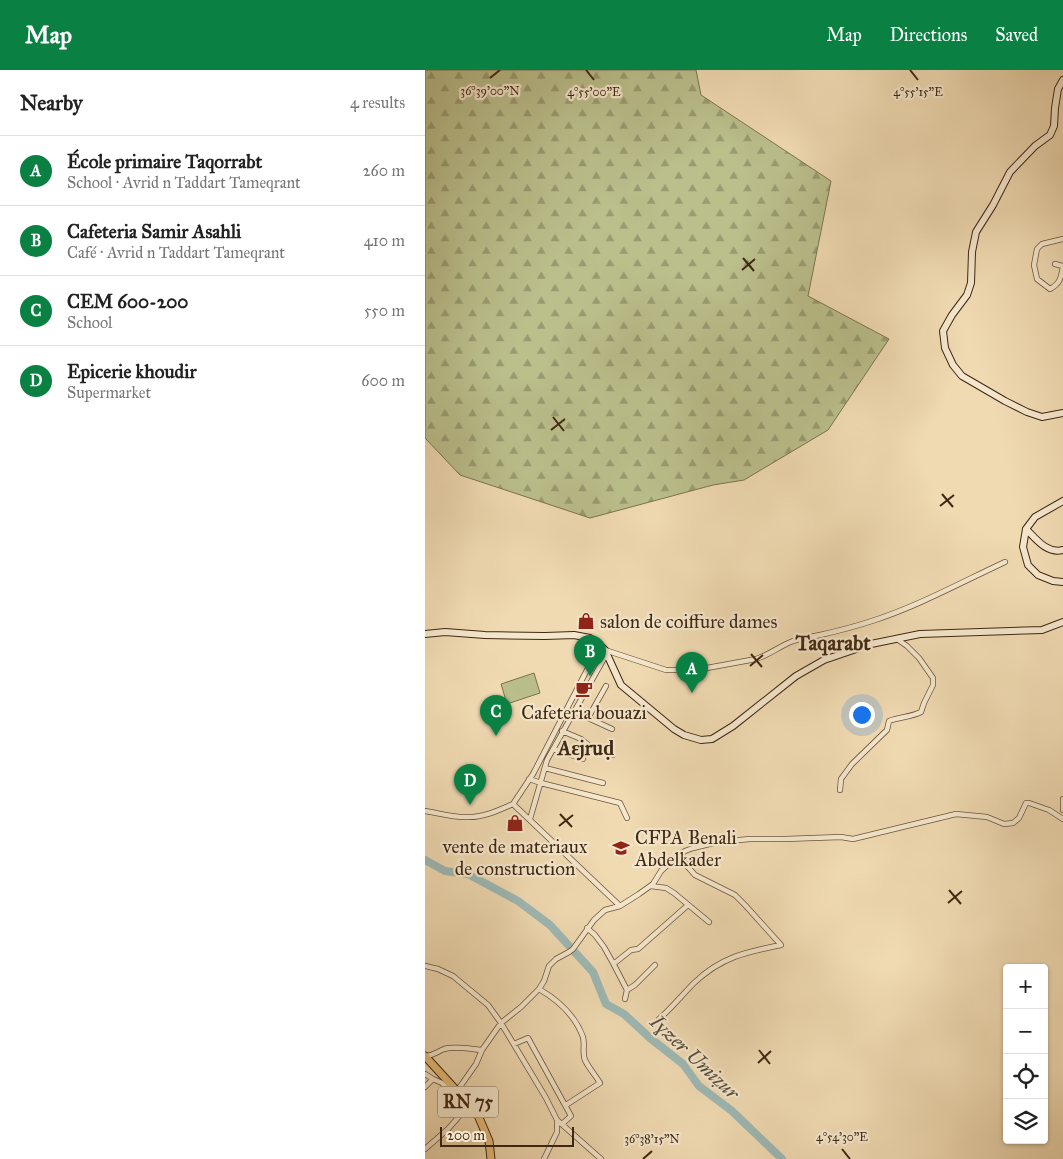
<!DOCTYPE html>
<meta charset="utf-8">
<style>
:root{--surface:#fff;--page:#f2f2f2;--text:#222;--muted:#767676;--line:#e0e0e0;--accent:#0b8043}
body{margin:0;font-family:"IM FELL Great Primer",serif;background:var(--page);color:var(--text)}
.controls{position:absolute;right:15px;bottom:15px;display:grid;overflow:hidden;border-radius:5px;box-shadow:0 1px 4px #0004}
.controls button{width:45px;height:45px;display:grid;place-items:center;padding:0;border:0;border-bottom:1px solid var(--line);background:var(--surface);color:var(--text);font:25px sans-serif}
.scale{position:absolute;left:15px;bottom:12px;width:134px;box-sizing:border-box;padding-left:5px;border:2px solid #3f2712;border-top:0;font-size:14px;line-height:18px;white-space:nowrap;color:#3f2712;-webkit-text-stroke:4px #f5e7cd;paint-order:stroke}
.you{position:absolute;left:436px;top:644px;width:18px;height:18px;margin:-12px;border:4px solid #fff;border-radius:50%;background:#1a73e8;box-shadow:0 0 0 8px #1a73e833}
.badge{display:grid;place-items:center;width:32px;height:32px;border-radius:50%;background:var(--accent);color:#fff;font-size:16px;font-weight:700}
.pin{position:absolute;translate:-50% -41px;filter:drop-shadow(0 1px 2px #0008)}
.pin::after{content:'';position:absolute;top:26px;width:18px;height:15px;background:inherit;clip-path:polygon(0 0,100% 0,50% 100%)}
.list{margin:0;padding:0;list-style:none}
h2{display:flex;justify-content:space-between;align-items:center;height:65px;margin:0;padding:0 20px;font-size:21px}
h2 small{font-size:16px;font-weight:400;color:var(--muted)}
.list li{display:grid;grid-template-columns:32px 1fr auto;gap:15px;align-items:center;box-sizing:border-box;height:70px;padding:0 20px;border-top:1px solid var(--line)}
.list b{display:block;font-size:19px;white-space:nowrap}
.list p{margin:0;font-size:16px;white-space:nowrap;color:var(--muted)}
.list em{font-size:16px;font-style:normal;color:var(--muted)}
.icon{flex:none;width:28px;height:28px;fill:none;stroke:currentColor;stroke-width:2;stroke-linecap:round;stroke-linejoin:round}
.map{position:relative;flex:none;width:638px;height:1089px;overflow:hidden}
header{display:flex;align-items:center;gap:30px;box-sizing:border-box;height:70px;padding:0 25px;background:var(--accent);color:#fff}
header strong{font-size:24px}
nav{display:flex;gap:28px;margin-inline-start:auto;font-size:18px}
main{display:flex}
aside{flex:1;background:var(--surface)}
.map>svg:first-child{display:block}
</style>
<header>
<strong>Map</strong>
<nav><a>Map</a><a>Directions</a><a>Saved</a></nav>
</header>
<main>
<aside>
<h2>Nearby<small>4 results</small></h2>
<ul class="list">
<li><span class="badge">A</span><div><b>École primaire Taqorrabt</b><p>School · Avrid n Taddart Tameqrant</p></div><em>260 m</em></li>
<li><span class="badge">B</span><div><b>Cafeteria Samir Asahli</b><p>Café · Avrid n Taddart Tameqrant</p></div><em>410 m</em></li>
<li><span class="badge">C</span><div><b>CEM 600-200</b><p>School</p></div><em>550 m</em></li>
<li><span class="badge">D</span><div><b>Epicerie khoudir</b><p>Supermarket</p></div><em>600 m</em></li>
</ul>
</aside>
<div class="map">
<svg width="638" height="1089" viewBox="0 0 638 1089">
<defs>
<pattern id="forest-firs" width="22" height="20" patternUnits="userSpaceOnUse" patternTransform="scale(1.25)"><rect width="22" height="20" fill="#babf8c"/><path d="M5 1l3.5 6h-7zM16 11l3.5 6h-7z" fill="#999b71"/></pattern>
</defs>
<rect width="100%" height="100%" fill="#f0dab2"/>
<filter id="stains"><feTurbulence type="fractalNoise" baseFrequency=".004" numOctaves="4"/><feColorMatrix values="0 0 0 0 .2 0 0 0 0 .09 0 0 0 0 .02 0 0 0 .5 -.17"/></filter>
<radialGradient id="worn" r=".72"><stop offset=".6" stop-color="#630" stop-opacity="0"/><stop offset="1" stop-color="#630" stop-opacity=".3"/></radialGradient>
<path fill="#babf8c" stroke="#7c734f" d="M109,603L115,623L82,634L76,614Z"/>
<path fill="url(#forest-firs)" stroke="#7c734f" d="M0,0H271L276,25L406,111L383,226L464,269L403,360L319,410L288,415L165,448L35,405L0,368Z"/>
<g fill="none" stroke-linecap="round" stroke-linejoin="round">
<path stroke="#9db9b5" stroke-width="8" d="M0,790L20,801L43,804L93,831L125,855L168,902L181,934L199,944L225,968L258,994L274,1016L307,1041L357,1089"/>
<g stroke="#6b543a" stroke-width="6">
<path id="street" d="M630,194L638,196
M638,196C636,207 636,213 625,219L612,209L609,195L612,179L617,174L638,169
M180,580L241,600H271L331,589C344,585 355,576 368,571C377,568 386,567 395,565C413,561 432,556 450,550C495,535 537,512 580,492
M148,641L187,659
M163,648L181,616
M137,661L156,669L167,678L188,685
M128,679L158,689
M120,698L178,713
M104,709L116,713L195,733L202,748
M415,720L416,709L427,694L462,660L464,651C475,647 486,647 496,642L499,633L508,615V608L494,588L482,576L472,569
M638,729V740
M88,734L108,704L175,575
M88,734L195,836
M0,741C14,743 29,748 43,747C60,747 74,740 88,734
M105,749L122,690L181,585
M226,816L241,818L249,823L284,852
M162,858L170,865L179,877L188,893L202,920L200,929
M188,893L191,892L206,880L213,879L263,835
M0,896L13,899L28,906L63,935L76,953L121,1028L132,1050L176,1089
M114,919C133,930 150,945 158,967C160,974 157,983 160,990C163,997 171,1006 175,1013L141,1035
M202,920L210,915L230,895
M234,949C247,938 257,925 269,913C296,887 321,882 356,875L320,835L310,825L270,805L262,796L255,785
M89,974L103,968L146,1046L137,1054
M0,986C11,985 11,982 19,979C30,976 46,979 57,980
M0,1004L8,1009
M0,1017L8,1009L17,1013L26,1022L32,1021L51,994L57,980L76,953L96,937L114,919L119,911L124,896L131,889L144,882L148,879L169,850L180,840L195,836L214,824L228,814L236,801L248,790L260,781L268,778L293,772L325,769H360L416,767L428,769L531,744L562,747L579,754L588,753L594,748L601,733H604L624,740L638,749
M0,1079L23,1059L45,1034
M119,1089L132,1062V1050"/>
</g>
<g stroke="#3f2712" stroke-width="8">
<path id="secondary" d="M638,10L633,19L630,38L629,56L625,65L610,76L585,102L568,135L551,162L547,182L546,213L542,225L527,245L518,261L520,278L528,295L537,306L580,331L602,342L617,347L638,343
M638,431L610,447L601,459L598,477L603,495L613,505L628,511L638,512
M601,459C611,469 622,484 638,480
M0,564L20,562L60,565L120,566L149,565L165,568L175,575L180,580L196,615L249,659L259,665L276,670L287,669L308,656L371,606L399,590L446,574L495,564L617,560L638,552"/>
</g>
<g stroke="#3f2712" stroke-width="9">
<path id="primary" d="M0,986L52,1043L64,1071L66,1089"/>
</g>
<use href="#street" stroke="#f5e7cd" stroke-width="4.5"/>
<use href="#secondary" stroke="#f5e7cd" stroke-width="6"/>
<use href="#primary" stroke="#e8bd79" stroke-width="7"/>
</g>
<path fill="none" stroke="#3f2712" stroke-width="2" d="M161,0L169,10M485,0L493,10M65,8L75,0M318,188L329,201M317,200L330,189M128,347L139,361M126,360L140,349M517,424L528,437M515,436L529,425M326,584L337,597M325,596L338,585M135,744L147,757M134,756L148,745M524,820L536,834M523,833L537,821M334,980L345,994M333,993L346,981M417,1079L425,1089M218,1089L227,1081"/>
<defs>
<g id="shop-bare" transform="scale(1.35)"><path d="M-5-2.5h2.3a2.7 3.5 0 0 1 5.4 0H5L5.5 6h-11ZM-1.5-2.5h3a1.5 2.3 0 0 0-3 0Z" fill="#8f2418" stroke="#f5e7cd" stroke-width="2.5" paint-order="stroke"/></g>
<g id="cafe-bare" transform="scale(1.35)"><path d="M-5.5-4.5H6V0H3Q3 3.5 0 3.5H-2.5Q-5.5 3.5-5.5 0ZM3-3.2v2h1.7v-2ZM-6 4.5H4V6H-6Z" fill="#8f2418" stroke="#f5e7cd" stroke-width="2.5" paint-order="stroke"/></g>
<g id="university-bare" transform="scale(1.35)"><path d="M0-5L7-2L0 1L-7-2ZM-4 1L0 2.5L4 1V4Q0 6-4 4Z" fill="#8f2418" stroke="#f5e7cd" stroke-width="2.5" paint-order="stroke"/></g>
</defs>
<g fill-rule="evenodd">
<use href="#shop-bare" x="161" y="551"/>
<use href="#cafe-bare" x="159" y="619"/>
<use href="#shop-bare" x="90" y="753"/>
<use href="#university-bare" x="196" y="778"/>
</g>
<g text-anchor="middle" stroke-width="4.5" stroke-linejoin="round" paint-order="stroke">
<rect fill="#f5e7cd" stroke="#76614a" stroke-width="1" x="13" y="1016.5" width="60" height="31" rx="4"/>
<g font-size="18" font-weight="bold" fill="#3f2712">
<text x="43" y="1038">RN 75</text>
</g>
<g font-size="19" fill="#3f2712" stroke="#f5e7cd" text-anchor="start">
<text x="175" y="558">salon de coiffure dames</text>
<text x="159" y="649" text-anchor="middle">Cafeteria bouazi</text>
<text x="210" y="774">CFPA Benali<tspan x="210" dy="22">Abdelkader</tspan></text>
<text x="90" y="783" text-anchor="middle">vente de materiaux<tspan x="90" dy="22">de construction</tspan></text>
</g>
<g font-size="20" font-weight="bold" fill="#3f2712" stroke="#f5e7cd">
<text x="161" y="685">Aɛjruḍ</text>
</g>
<g font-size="20" font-style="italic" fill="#564c3b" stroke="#f5e7cd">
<text transform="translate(270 987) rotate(43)" y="7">Iɣzer Umiẓur</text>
</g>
<g font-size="21" font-weight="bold" fill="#3f2712" stroke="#f5e7cd">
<text x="408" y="580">Taqarabt</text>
</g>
</g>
<g font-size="12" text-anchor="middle" fill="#3f2712" stroke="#f5e7cd" stroke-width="4.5" stroke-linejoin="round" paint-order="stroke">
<text x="65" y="25">36°39'00"N</text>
<text x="169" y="26">4°55'00"E</text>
<text x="493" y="26">4°55'15"E</text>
<text x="417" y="1071">4°54'30"E</text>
<text x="227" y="1073">36°38'15"N</text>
</g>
<rect width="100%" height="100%" filter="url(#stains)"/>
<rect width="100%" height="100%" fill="url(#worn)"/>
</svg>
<div class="controls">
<button>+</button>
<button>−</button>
<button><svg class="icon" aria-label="locate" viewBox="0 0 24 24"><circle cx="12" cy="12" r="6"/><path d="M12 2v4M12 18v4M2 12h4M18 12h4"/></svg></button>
<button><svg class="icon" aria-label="layers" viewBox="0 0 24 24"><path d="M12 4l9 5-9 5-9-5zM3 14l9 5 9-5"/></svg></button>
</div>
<div class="scale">200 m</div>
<div class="you"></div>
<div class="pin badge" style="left:267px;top:623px">A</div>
<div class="pin badge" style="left:165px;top:606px">B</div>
<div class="pin badge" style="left:71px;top:666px">C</div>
<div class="pin badge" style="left:45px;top:735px">D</div>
</div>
</main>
